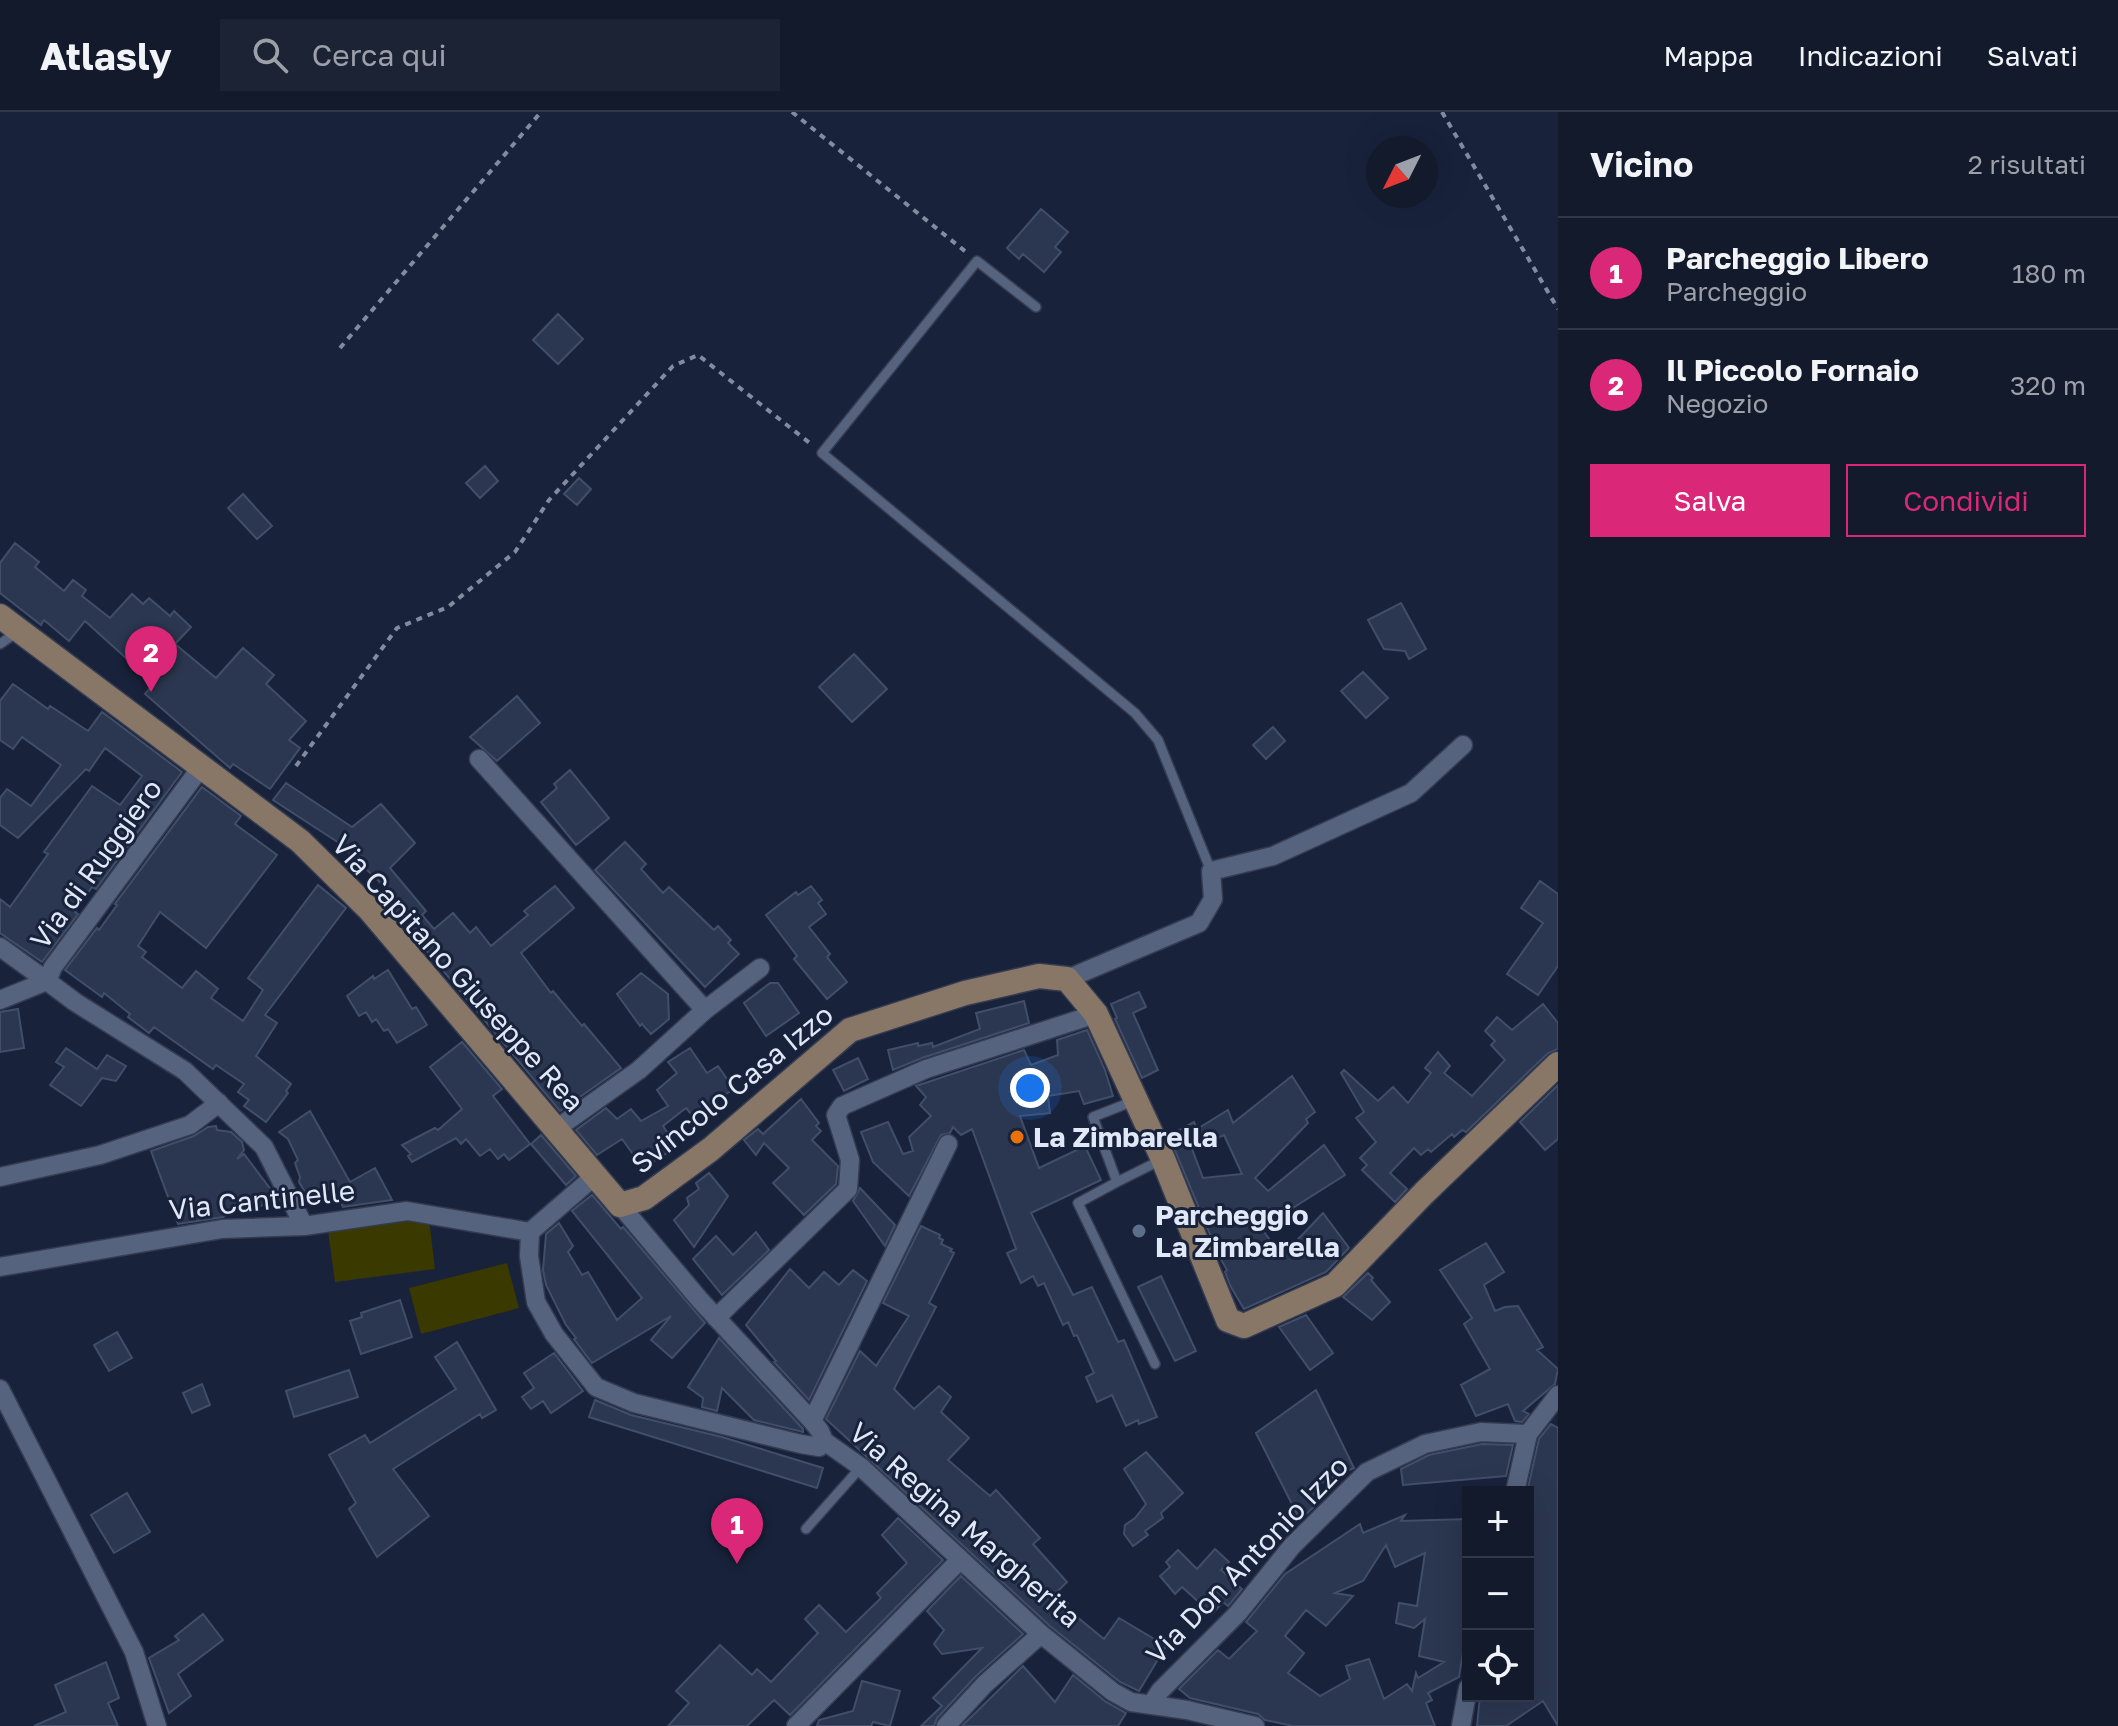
<!DOCTYPE html>
<html lang="it">
<meta charset="utf-8">
<style>
:root{--surface:#121a2c;--page:#1b2334;--text:#f1f3f6;--muted:#9ca1a9;--line:#313848;--accent:#db2777}
body{margin:0;font-family:"Golos Text",sans-serif;background:var(--page);color:var(--text)}
.controls{position:absolute;right:24px;bottom:24px;display:grid;overflow:hidden;border-radius:0px;box-shadow:0 8px 32px #0002}
.controls button{width:72px;height:72px;display:grid;place-items:center;padding:0;border:0;border-bottom:2px solid var(--line);background:var(--surface);color:var(--text);font:40px sans-serif}
.compass{position:absolute;left:1366px;top:24px;width:72px;height:72px;border-radius:50%;background:var(--surface);box-shadow:0 8px 32px #0002;rotate:228deg}
.you{position:absolute;left:1030px;top:976px;width:28px;height:28px;margin:-20px;border:6px solid #fff;border-radius:50%;background:#1a73e8;box-shadow:0 0 0 12px #1a73e833}
.badge{display:grid;place-items:center;width:52px;height:52px;border-radius:50%;background:var(--accent);color:#fff;font-size:26px;font-weight:700}
.pin{position:absolute;translate:-50% -66px;filter:drop-shadow(0 2px 4px #0008)}
.pin::after{content:'';position:absolute;top:42px;width:28px;height:24px;background:inherit;clip-path:polygon(0 0,100% 0,50% 100%)}
.list{margin:0;padding:0;list-style:none}
h2{display:flex;justify-content:space-between;align-items:center;height:104px;margin:0;padding:0 32px;font-size:34px}
h2 small{font-size:26px;font-weight:400;color:var(--muted)}
.list li{display:grid;grid-template-columns:52px 1fr auto;gap:24px;align-items:center;box-sizing:border-box;height:112px;padding:0 32px;border-top:2px solid var(--line)}
.list b{display:block;font-size:30px;white-space:nowrap}
.list p{margin:0;font-size:26px;white-space:nowrap;color:var(--muted)}
.list em{font-size:26px;font-style:normal;color:var(--muted)}
.actions{display:flex;gap:16px;padding:24px 32px}
.actions a{flex:1;padding:18px 0;border:2px solid var(--accent);border-radius:0px;text-align:center;font-size:28px;color:var(--accent)}
.actions .main{background:var(--accent);color:#fff}
.icon{flex:none;width:44px;height:44px;fill:none;stroke:currentColor;stroke-width:2;stroke-linecap:round;stroke-linejoin:round}
.map{position:relative;flex:none;width:1558px;height:1614px;overflow:hidden}
header{display:flex;align-items:center;gap:48px;box-sizing:border-box;height:112px;padding:0 40px;background:var(--surface);border-bottom:2px solid var(--line)}
header strong{font-size:38px}
nav{display:flex;gap:44px;margin-inline-start:auto;font-size:28px}
.search{width:560px;height:72px;background:var(--page);display:flex;align-items:center;gap:20px;box-sizing:border-box;padding:0 28px;border-radius:0px;color:var(--muted);font-size:30px}
main{display:flex}
aside{flex:1;background:var(--surface)}
.map>svg:first-child{display:block}
</style>
<header>
<strong>Atlasly</strong>
<div class="search"><svg class="icon" aria-label="search" viewBox="0 0 24 24"><circle cx="10" cy="10" r="6"/><path d="M15 15l6 6"/></svg>Cerca qui</div>
<nav><a>Mappa</a><a>Indicazioni</a><a>Salvati</a></nav>
</header>
<main>
<div class="map">
<svg width="1558" height="1614" viewBox="0 0 1558 1614">
<rect width="100%" height="100%" fill="#18223b"/>
<path fill="#393900" d="M429,1107L435,1157L335,1170L328,1119Z
M507,1151L519,1196L421,1222L409,1176Z"/>
<path fill="#2b3750" stroke="#414e69" stroke-width="2" fill-rule="evenodd" d="M1041,97L1068,120L1055,135L1061,140L1044,160L1023,142L1019,147L1007,136Z
M558,202L583,227L558,252L533,228Z
M485,354L498,369L480,386L466,371Z
M579,366L591,377L577,393L564,382Z
M243,382L272,414L257,427L228,396Z
M15,431L39,450L35,455L64,479L73,468L86,478L82,484L110,506L132,482L143,492L149,486L170,504L174,499L191,515L175,532L216,566L243,536L274,563L266,572L306,609L289,628L300,636L270,677L233,652L230,656L145,582L157,568L130,543L127,547L85,509L69,529L44,508L41,513L0,481V451Z
M1401,491L1426,537L1409,547L1405,539L1384,537L1368,508Z
M854,542L887,577L852,610L819,575Z
M1363,560L1388,586L1366,606L1341,579Z
M13,572L48,597L50,594L88,619L102,600L182,660L96,777L92,775L75,800L78,802L42,850L0,821V787L10,795L48,742L44,740L92,674L120,693L142,664L105,636L89,659L86,657L18,726L0,713V686L7,677L31,694L61,653L22,625L13,637L0,628V589Z
M517,584L540,611L497,649L470,625Z
M1273,615L1285,629L1266,647L1253,633Z
M570,658L609,706L576,733L541,690L557,676L554,672Z
M286,671L352,715L381,692L415,731L390,756L426,799L422,803L434,817L453,801L470,821L476,815L491,834L528,803L524,799L555,774L574,796L521,841L551,881L553,879L582,914L584,912L621,956L560,999L381,784L388,778L339,731L273,688Z
M202,675L241,704L235,712L277,743L206,836L160,800L138,834L146,840L142,845L182,876L196,859L218,877L211,886L243,909L263,878L248,866L318,773L346,796L265,903L277,911L256,944L291,972L286,979L288,981L266,1010L244,994L249,988L238,980L244,972L216,953L213,957L154,915L149,921L128,905L130,902L104,881L102,885L65,858L97,816L99,818L117,793L115,792Z
M625,730L646,752L641,757L663,781L669,775L714,818L718,814L731,828L728,831L739,842L705,875L595,758Z
M1540,769L1558,782V854L1538,883L1507,862L1543,811L1521,796Z
M811,774L822,788L818,791L826,802L809,815L830,842L827,845L847,870L827,887L794,847L797,844L766,803L796,780L798,783Z
M388,858L412,897L416,895L427,913L397,931L388,917L384,919L376,907L372,910L366,900L359,904L347,884L373,864L374,867Z
M641,861L668,882L669,907L651,922L642,912L640,914L617,882Z
M770,871H778L799,901L766,924L744,891Z
M1139,880L1146,895L1133,901L1158,958L1142,966L1115,907L1117,906L1111,892Z
M1024,889L1029,911L922,946L893,958L888,938L918,931V934L932,931L933,935L980,917L976,901Z
M1543,892L1558,911V937L1548,941L1466,1020L1462,1018L1454,1025L1452,1022L1431,1040L1428,1037L1421,1043L1414,1036L1390,1061L1407,1077L1395,1090L1362,1058L1367,1053L1360,1046L1376,1030L1356,1006L1364,1000L1341,961L1344,958L1378,989L1393,975L1408,991L1431,961L1425,956L1438,940L1450,954L1444,961L1472,984L1505,948L1491,933L1495,929L1485,919L1497,905L1512,918Z
M18,897L24,936L0,940V900Z
M1087,918L1105,958L1113,984L1084,992L1079,979L1048,984L1050,1001L1020,1004L1039,1056L1085,1034L1101,1068L1031,1101L1073,1183L1092,1175L1118,1230L1124,1228L1157,1305L1139,1312L1138,1308L1126,1314L1112,1283L1097,1290L1086,1265L1094,1261L1077,1223L1074,1224L1068,1210L1063,1213L1044,1171L1038,1174L1033,1164L1021,1171L1007,1141L1016,1137L972,1017L961,1023L953,1015L950,1021L941,1023L909,1084L873,1050L861,1020L888,1010L903,1042L913,1039L909,1025L931,1004L920,993L926,985L916,974L1024,938L1031,953L1058,943L1057,928Z
M462,930L502,977L493,984L530,1032L509,1048L504,1042L498,1047L490,1037L480,1044L466,1027L461,1032L456,1026L412,1050L408,1044L411,1042L402,1033L435,1016L438,1018L462,997L430,955Z
M66,936L97,957L107,943L126,954L116,969L102,966L81,994L50,973L64,955L56,950Z
M690,936L707,961L718,954L734,977L692,1003L686,996L663,1014L677,1035L643,1056L622,1027L597,1043L576,1018L606,996L617,1007L631,997L641,1009L668,994L657,978L677,961L668,950Z
M858,946L868,967L844,979L833,958Z
M1292,964L1315,1000L1306,1007L1308,1011L1255,1066L1268,1079L1324,1033L1345,1063L1261,1116L1282,1144L1323,1101L1349,1136L1326,1160L1244,1197L1231,1175L1225,1160L1227,1158L1219,1144L1169,1024L1194,1010L1197,1017L1228,998L1233,1011ZM1224,1023L1242,1062L1203,1066L1192,1037Z
M1558,973V1027L1545,1038L1520,1010Z
M801,987L819,1011L816,1014L821,1019L812,1028L838,1054L836,1072L804,1103L773,1071L789,1056L764,1031L756,1043L744,1028L758,1017L763,1022Z
M310,999L350,1070L375,1056L392,1088L343,1095L332,1075L309,1087L299,1070L300,1065L295,1051L298,1048L288,1027L279,1020Z
M216,1014L217,1018L231,1020L242,1030L244,1038L237,1047L244,1042L275,1083L257,1097L252,1091L223,1105L178,1112L151,1039L194,1024L208,1015Z
M541,1023L576,1064L566,1073L531,1032Z
M709,1061L728,1084L694,1135L674,1108L689,1093L687,1086L699,1077L696,1071Z
M860,1076L895,1113L885,1134L853,1089Z
M592,1083L621,1117L623,1115L705,1211L672,1246L651,1228L671,1204L592,1251L574,1227L576,1226L566,1213L546,1173L543,1158L546,1122L559,1111L573,1134L568,1140L582,1163L588,1160L617,1208L642,1186L572,1099Z
M921,1114L940,1123L939,1126L943,1128L941,1132L952,1137L950,1139L954,1141L929,1191L936,1195L894,1277L914,1297L939,1274L951,1285L941,1300L969,1326L948,1348L990,1384L996,1378L1040,1426L1033,1432L1067,1470L1057,1480L1068,1491L1065,1495L1104,1527L1119,1506L1166,1534L1139,1579L1120,1570L1050,1514L826,1307L860,1239L876,1254L909,1204L883,1191Z
M756,1120L769,1138L722,1183L693,1147L716,1124L733,1143Z
M1486,1131L1504,1160L1484,1173L1495,1199L1505,1195L1518,1194L1543,1235L1537,1238L1558,1257L1555,1272L1523,1299L1529,1302L1522,1310L1515,1309L1508,1292L1476,1304L1461,1273L1490,1257L1464,1212L1472,1206L1440,1158Z
M790,1157L809,1176L824,1160L839,1173L853,1158L867,1169L809,1288L774,1250L776,1249L746,1213Z
M1368,1161L1373,1166L1371,1168L1390,1190L1372,1208L1343,1185Z
M1161,1164L1196,1239L1175,1249L1138,1175Z
M400,1188L412,1225L361,1242L350,1209L362,1205L361,1201Z
M1306,1203L1333,1241L1310,1258L1279,1215Z
M117,1220L132,1246L109,1259L94,1233Z
M719,1226L803,1317V1320L754,1308L722,1276L717,1299L702,1295L703,1286L688,1275Z
M457,1230L496,1298L482,1306L480,1302L393,1357L429,1404L377,1445L349,1397L356,1391L329,1343L365,1323L370,1331L456,1277L435,1245Z
M554,1241L583,1279L551,1301L543,1289L531,1297L522,1285L534,1276L524,1261Z
M349,1258L358,1285L294,1305L286,1279Z
M202,1272L210,1293L192,1301L183,1281Z
M1316,1278L1354,1356L1318,1372L1323,1386L1300,1408L1256,1321Z
M595,1288L631,1303L722,1325L823,1356L817,1376L589,1305Z
M1551,1312L1558,1316V1614L1543,1589L1506,1614H1477L1480,1584H1528L1527,1380L1539,1327Z
M1482,1332L1513,1333L1506,1364L1403,1373L1401,1357L1429,1343Z
M1146,1340L1183,1381L1161,1401L1163,1406L1145,1419L1148,1423L1133,1434L1124,1422L1125,1413L1135,1406L1146,1392L1124,1357Z
M127,1381L150,1420L114,1441L91,1403Z
M1405,1403L1401,1409L1468,1407V1522H1466L1459,1565L1428,1581L1432,1588L1426,1591L1435,1614H1293L1265,1608L1258,1602L1190,1586L1179,1577L1218,1538L1229,1547L1257,1519L1246,1510L1285,1462L1360,1412L1363,1421ZM1386,1433L1395,1455L1425,1441L1417,1494L1399,1491L1396,1511L1414,1516L1425,1507L1419,1544L1444,1550L1418,1566L1416,1561L1412,1579L1407,1572L1384,1587L1369,1547L1346,1554L1350,1567L1320,1584L1288,1561L1304,1541L1285,1524L1306,1498L1326,1514L1353,1484L1335,1481L1363,1469Z
M898,1406L943,1448L790,1603L774,1588L747,1614H668L689,1591L676,1579L720,1533L752,1563L757,1557L771,1570L818,1521L805,1507L819,1493L846,1520L881,1486L877,1481L907,1451L882,1423Z
M1215,1437L1229,1450L1221,1458L1242,1477L1228,1494L1223,1490L1212,1502L1182,1475L1175,1482L1160,1464L1170,1455L1166,1450L1178,1438L1197,1457Z
M961,1464L1023,1522L976,1564L937,1606L934,1614H921L942,1594L933,1586L982,1536L942,1542L934,1532L944,1518L927,1499Z
M203,1502L223,1528L178,1562L191,1584L169,1601L149,1546L179,1528L175,1524Z
M106,1550L119,1586L108,1591L118,1614H34L66,1600L55,1573Z
M1023,1554L1055,1590L1073,1563L1106,1590L1126,1601L1118,1614H962Z
M862,1569L900,1579L890,1614L873,1610L871,1614H817L819,1608L853,1599Z"/>
<g fill="none" stroke-linecap="round" stroke-linejoin="round">
<g stroke="#353c51" stroke-width="12">
<path id="lane" d="M1036,195L977,149L822,341L1135,601L1158,628L1211,759
M0,532L17,520
M1136,988L1093,1005L1117,1070L1078,1091L1155,1252
M1117,1070L1161,1048
M806,1417L861,1355"/>
</g>
<g stroke="#353c51" stroke-width="21">
<path id="street" d="M479,647L705,898
M202,654L53,855L47,869L75,890L185,959L264,1035L304,1114
M0,835L47,869
M1067,867L1199,811L1213,787L1211,759L1273,744L1411,681L1463,633
M0,888L47,869
M556,1017L639,958L705,898L760,856
M596,1063L530,1120L529,1144L536,1190L554,1222L596,1275L634,1291L801,1332L819,1335L824,1329
M0,1065L100,1043L190,1013L219,991
M620,1093L699,1187L812,1309L820,1319L824,1329L861,1355L1041,1522L1113,1580L1131,1590L1187,1598L1255,1614
M0,1155L222,1117L304,1114L407,1099L530,1120
M716,1206L848,1077L850,1048L836,1003L842,994L926,957L1096,902
M0,1277L134,1540L157,1614
M812,1309L948,1032
M1515,1380L1528,1322L1558,1283
M1151,1593L1160,1579L1238,1501L1292,1434L1367,1360L1425,1332L1481,1320L1528,1322
M796,1614L960,1448
M946,1614L985,1572L1041,1522
M1461,1614L1468,1576"/>
</g>
<g stroke="#353c51" stroke-width="27">
<path id="secondary" d="M0,504L300,729L370,798L620,1093L644,1086L711,1037L850,918L965,881L1039,864L1067,867L1096,902L1163,1047L1228,1208L1244,1214L1335,1173L1424,1081L1558,952"/>
</g>
<path stroke="#828b9f" stroke-width="4" stroke-dasharray="6 6" stroke-linecap="butt" d="M792,0L966,140
M1442,0L1558,197
M340,236L541,0
M296,654L397,516L448,495L515,440L549,388L673,254L698,243L811,332"/>
<use href="#lane" stroke="#55637f" stroke-width="9"/>
<use href="#street" stroke="#55637f" stroke-width="18"/>
<use href="#secondary" stroke="#887666" stroke-width="24"/>
</g>
<circle fill="#e8710a" stroke="#18223b" stroke-width="3" cx="1017" cy="1025" r="8"/>
<circle fill="#5c6f8a" stroke="#18223b" stroke-width="3" cx="1139" cy="1119" r="8"/>
<g text-anchor="middle" stroke-width="6" stroke-linejoin="round" paint-order="stroke">
<g font-size="28" fill="#e1e9f9" stroke="#18223b">
<text transform="translate(96 752) rotate(-54)" y="10">Via di Ruggiero</text>
<text transform="translate(458 861) rotate(48)" y="10">Via Capitano Giuseppe Rea</text>
<text transform="translate(732 977) rotate(-39)" y="10">Svincolo Casa Izzo</text>
<text transform="translate(262 1088) rotate(-6)" y="10">Via Cantinelle</text>
<text transform="translate(965 1413) rotate(41)" y="10">Via Regina Margherita</text>
<text transform="translate(1247 1448) rotate(-46)" y="10">Via Don Antonio Izzo</text>
</g>
<g font-size="28" font-weight="bold" fill="#e1e9f9" stroke="#18223b" text-anchor="start">
<text x="1033" y="1035">La Zimbarella</text>
<text x="1155" y="1113">Parcheggio<tspan x="1155" dy="32">La Zimbarella</tspan></text>
</g>
</g>
</svg>
<div class="controls">
<button>+</button>
<button>−</button>
<button><svg class="icon" aria-label="locate" viewBox="0 0 24 24"><circle cx="12" cy="12" r="6"/><path d="M12 2v4M12 18v4M2 12h4M18 12h4"/></svg></button>
</div>
<svg class="compass" viewBox="-18 -18 36 36"><path d="M0-13l5 13h-10z" fill="#e53935"/><path d="M0 13l5-13h-10z" fill="#9ca1a9"/></svg>
<div class="you"></div>
<div class="pin badge" style="left:737px;top:1452px">1</div>
<div class="pin badge" style="left:151px;top:580px">2</div>
</div>
<aside>
<h2>Vicino<small>2 risultati</small></h2>
<ul class="list">
<li><span class="badge">1</span><div><b>Parcheggio Libero</b><p>Parcheggio</p></div><em>180 m</em></li>
<li><span class="badge">2</span><div><b>Il Piccolo Fornaio</b><p>Negozio</p></div><em>320 m</em></li>
</ul>
<div class="actions"><a class="main">Salva</a><a>Condividi</a></div>
</aside>
</main>
